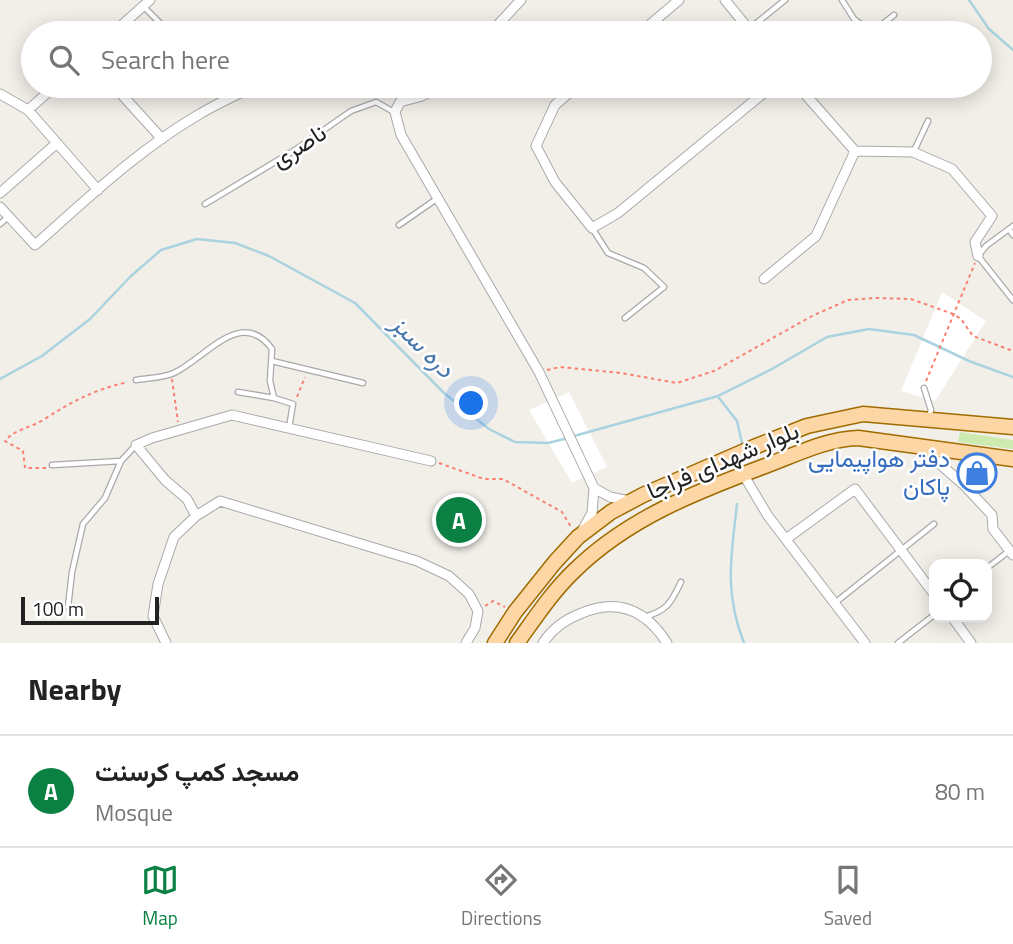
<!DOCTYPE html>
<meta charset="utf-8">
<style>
:root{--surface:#fff;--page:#f2f2f2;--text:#222;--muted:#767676;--line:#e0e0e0;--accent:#0b8043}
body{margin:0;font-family:"Titillium Web",Vazirmatn,sans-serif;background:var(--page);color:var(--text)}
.controls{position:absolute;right:21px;bottom:21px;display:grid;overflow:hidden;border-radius:14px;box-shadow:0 4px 18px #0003}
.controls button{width:63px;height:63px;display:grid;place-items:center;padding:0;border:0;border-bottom:2px solid var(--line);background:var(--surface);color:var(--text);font:35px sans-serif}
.scale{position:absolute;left:21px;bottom:18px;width:138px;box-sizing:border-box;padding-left:7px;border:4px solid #222;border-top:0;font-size:19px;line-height:24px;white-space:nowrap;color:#222;-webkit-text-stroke:5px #fff;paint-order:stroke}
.you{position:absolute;left:472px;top:404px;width:24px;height:24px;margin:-18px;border:5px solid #fff;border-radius:50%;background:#1a73e8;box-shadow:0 0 0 10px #1a73e833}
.badge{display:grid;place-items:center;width:46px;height:46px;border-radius:50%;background:var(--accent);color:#fff;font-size:23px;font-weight:700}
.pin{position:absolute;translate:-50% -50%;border:4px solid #fff;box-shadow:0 2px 7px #0006}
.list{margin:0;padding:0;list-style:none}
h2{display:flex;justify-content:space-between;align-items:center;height:91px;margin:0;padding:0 28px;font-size:30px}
h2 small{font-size:23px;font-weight:400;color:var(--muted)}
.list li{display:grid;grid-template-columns:46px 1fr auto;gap:21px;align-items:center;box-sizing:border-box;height:112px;padding:0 28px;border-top:2px solid var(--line)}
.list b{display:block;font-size:26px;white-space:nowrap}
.list p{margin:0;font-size:23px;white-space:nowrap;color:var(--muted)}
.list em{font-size:23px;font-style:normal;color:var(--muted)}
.icon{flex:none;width:38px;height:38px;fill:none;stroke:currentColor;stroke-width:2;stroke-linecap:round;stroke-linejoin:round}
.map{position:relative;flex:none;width:1013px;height:643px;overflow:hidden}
.search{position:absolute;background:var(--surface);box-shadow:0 4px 18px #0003;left:21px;right:21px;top:21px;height:77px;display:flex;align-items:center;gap:18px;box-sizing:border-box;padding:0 24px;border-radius:38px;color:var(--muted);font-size:26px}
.sheet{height:203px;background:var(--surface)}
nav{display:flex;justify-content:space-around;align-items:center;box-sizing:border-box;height:98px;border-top:2px solid var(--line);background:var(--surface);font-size:19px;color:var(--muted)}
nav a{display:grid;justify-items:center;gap:4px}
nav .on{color:var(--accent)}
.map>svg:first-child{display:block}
</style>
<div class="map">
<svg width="1013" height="643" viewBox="0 0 1013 643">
<rect width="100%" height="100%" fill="#f2efe9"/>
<path fill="#cdebb0" d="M960,432L1013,440V449L958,442Z"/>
<path fill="#fff" d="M942,292L986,321L935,401L901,391Z
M569,392L607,467L572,483L529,410Z"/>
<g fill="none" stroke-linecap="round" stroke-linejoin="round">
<path stroke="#aad3df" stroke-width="2.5" d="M969,0L989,29L1013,50
M0,379L42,356L90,319L131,276L161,250L197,239L235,243L269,256L355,303L444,393L489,429L515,442L548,443L568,438
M719,398L737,421L742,443
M574,436L718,396L772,369L827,337L869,329L914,335L969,361L1013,377
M737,504C731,557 724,592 744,643"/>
<g stroke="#a9a9a9" stroke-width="7">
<path id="service" d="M842,0L854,19L869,30L880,26L894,15
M144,7L170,33
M749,29L785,0
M690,92L697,86
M914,151L928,121
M205,204L295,150L351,111L376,102L394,112
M0,224L8,217
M399,225L438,198
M1013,226L986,246L978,256L1013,300
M592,228L608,253L644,268L664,287L625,318
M1009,229L1013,235
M272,361L363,383
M136,380C148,378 163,378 174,373C205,359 241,306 272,349L270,381L274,398L293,404L289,428
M924,388L931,410L929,417
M238,392L274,398
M52,465L121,461L135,446
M987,568L1009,551
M836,602L934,524
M68,607L72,572L83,524L105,498L121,461
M644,617C667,611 671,603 681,582
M898,643L934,615"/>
</g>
<g stroke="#a9a9a9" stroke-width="11">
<path id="minor" d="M725,0L752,33
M113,33L150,0
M468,33L493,29
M490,33L521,0
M640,33L679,0
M114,86L162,139
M441,86L422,96L400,102L395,112L401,135L539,372L594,488
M577,86L555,105L536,146L555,182L592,228L618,213L772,86
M798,86L855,151
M0,94L28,110L98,190
M28,110L55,86
M0,193L57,143
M0,207L35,245C86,200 138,150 198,115C216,104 236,95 255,86
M764,279L816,236L855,151L913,152L952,169L992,216L975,242L978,256
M931,448L933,458L964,485L992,515L993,529L1013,555
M743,474L768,516L865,643
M196,516L187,499L165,480L136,445L152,438L232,415L431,461
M582,531L592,513L594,488L610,497L630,501
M786,539L855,489L934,594
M952,617L971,643
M166,643L153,616L158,584L174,537L196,516L220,501L417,561L449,576L469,594L478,611L475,628L466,643
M543,643C552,629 566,619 582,613C618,598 646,610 667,643"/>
</g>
<g stroke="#a06b00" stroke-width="17">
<path id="primary" d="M495,643L515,612L555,562L578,537L611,512L643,495L754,447L807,426L863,414L1013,427
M517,643C535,618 552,592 574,571C628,518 696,492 765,466C795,455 826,439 858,438L1013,459"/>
</g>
<path stroke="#fa8072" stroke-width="2" stroke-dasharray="3.5 3.5" stroke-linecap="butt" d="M547,370L560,367L621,373L677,383L714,371L812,316L848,300L875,298L911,299L953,314L961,319L973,336L1013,351
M172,379L178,422
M926,381L975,263
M297,397L305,377
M439,463L484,479H503L562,512L571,527
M46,468H25L23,451L5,441C15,429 30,428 43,420C73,401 93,390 128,382
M485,606L493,601L505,607"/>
<use href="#service" stroke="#fff" stroke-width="4.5"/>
<use href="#minor" stroke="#fff" stroke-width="9"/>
<use href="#primary" stroke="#fcd6a4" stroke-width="14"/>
</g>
<defs>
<g id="shop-ring" transform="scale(2.0125)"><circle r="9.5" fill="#fff" stroke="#3f7fe0" stroke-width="1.5"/><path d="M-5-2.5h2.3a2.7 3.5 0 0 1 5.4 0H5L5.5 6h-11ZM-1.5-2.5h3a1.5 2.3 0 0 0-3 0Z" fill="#3f7fe0"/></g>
</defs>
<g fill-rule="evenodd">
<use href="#shop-ring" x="977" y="473"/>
</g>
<g text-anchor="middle" stroke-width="5" stroke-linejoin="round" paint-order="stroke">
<g font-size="24" fill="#222" stroke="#fff">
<text transform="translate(299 146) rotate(-32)" y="8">ناصری</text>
<text transform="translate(723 461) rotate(-23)" y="8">بلوار شهدای فراجا</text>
</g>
<g font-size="24" fill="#366cbe" stroke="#fff" text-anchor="end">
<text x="950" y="467">دفتر هواپیمایی<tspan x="950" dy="28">پاکان</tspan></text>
</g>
<g font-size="26" font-style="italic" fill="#4a7aab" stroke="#fff">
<text transform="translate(423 346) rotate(45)" y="9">دره سبز</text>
</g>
</g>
</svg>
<div class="controls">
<button><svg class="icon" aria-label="locate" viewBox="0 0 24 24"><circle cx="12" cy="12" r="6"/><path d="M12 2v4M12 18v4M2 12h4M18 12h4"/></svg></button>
</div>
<div class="scale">100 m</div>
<div class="you"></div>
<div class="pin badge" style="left:459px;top:520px">A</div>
<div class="search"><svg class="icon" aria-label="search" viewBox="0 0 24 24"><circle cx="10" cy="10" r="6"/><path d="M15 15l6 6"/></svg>Search here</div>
</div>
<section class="sheet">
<h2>Nearby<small></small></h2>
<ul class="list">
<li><span class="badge">A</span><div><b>مسجد کمپ کرسنت</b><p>Mosque</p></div><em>80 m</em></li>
</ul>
</section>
<nav>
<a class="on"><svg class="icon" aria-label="map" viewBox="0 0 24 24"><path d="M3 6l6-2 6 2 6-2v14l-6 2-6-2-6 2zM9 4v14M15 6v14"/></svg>Map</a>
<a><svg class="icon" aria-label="directions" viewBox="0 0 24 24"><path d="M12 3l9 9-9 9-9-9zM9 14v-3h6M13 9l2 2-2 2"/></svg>Directions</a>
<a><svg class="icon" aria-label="saved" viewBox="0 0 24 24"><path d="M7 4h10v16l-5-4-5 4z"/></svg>Saved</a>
</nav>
